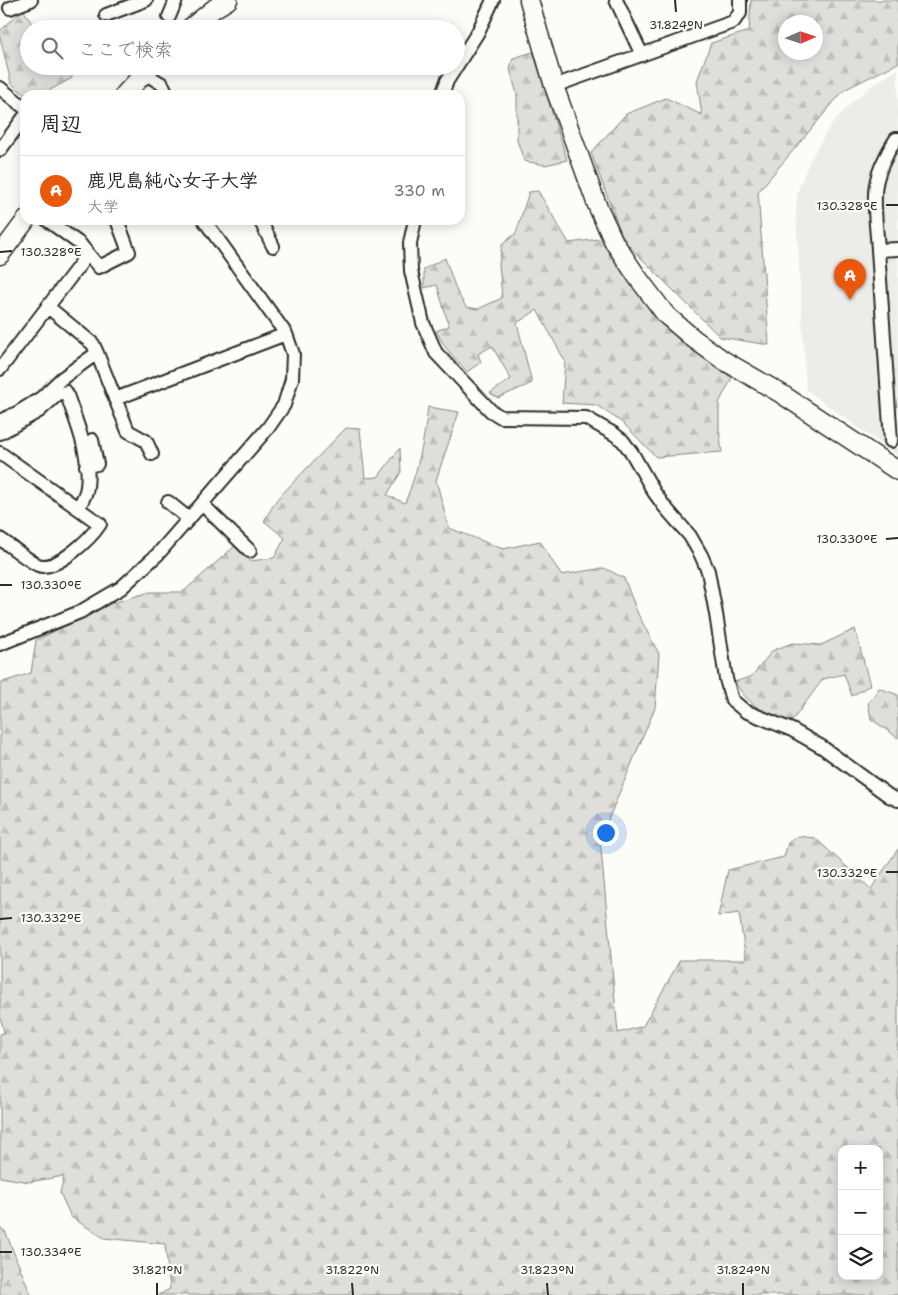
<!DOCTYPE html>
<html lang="ja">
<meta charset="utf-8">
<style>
:root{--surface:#fff;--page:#f2f2f2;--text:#222;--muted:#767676;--line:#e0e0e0;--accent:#ea580c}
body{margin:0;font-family:"Shantell Sans","Klee One",sans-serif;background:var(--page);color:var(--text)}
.controls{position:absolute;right:15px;bottom:15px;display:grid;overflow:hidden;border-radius:10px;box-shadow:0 2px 12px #0003}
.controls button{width:45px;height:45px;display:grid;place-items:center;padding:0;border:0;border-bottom:1px solid var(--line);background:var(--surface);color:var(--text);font:25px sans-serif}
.compass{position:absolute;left:778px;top:15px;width:45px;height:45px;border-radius:50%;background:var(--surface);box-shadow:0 2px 12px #0003;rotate:87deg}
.you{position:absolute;left:605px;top:832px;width:18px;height:18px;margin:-12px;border:4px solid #fff;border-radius:50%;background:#1a73e8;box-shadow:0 0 0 8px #1a73e833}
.badge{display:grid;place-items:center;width:32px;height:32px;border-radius:50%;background:var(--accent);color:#fff;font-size:16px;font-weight:700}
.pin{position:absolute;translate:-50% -41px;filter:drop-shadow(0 1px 2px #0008)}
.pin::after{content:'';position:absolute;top:26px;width:18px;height:15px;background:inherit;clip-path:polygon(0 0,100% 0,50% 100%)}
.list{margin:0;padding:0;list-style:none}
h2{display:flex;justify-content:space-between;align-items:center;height:65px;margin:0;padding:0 20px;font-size:21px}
h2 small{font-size:16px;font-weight:400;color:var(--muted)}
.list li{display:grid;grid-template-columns:32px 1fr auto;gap:15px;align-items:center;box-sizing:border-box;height:70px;padding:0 20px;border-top:1px solid var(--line)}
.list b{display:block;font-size:19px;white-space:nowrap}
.list p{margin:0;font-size:16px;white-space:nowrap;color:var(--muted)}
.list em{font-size:16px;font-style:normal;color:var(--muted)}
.icon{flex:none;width:28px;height:28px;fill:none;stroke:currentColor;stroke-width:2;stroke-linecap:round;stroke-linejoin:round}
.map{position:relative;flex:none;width:898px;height:1295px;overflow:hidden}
.search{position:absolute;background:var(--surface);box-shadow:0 2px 12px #0003;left:20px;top:20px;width:445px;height:55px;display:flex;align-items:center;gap:12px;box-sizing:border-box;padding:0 18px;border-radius:28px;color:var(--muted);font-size:19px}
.panel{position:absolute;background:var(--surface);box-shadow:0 2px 12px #0003;left:20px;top:90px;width:445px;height:135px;border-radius:15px}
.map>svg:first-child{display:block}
</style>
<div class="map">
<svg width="898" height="1295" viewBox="0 0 898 1295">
<defs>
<pattern id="forest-firs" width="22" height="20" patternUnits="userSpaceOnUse" patternTransform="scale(1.25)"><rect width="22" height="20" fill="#dfdeda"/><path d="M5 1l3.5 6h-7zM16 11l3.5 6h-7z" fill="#c0bfbb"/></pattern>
</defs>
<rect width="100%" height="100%" fill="#fdfcf7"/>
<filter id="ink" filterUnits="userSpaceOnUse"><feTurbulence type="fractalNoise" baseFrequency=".02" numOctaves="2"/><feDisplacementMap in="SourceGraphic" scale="10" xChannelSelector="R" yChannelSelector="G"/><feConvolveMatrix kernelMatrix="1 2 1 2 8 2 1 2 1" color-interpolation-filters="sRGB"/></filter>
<g filter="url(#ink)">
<path fill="#edece8" d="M898,69V456L806,390L796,211L797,193L810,160L830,126L852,102L874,84Z"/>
<path fill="url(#forest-firs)" stroke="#858482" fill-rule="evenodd" d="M751,0H898V63L844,90L758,192L769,345L720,337L624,241L591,153L626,114L666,98L702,115L697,81L711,43L749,31ZM786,22H816V52H786Z
M23,9L35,29H29V66H70L72,78L41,95H25L11,83L0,37V31Z
M533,52L567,160L545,165L524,161L517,140V94L510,69L513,58Z
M538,191L569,243L599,239L637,291L679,340L732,378L719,403V429L722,452L656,457L623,423L596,405L562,403L565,361L537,310L517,323L532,383L498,398L490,393L511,379L492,346L478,354L481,362L467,372L445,347L436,331L449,326L437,285L424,288V269L445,258L457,292L466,307L478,309L502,298L499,264L502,245L516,233L529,192Z
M428,407L459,412L436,480L449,528L503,549L540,541L561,575L604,568L624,578L638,614L659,654L655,708L600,839L618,1033L643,1026L680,960H746L739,913L718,916L728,870L784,857L788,843L797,836L815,838L871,889L898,849V1295H158L170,1289L165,1244L104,1238L71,1217L60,1193L64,1176L29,1182L0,1177V1034L4,1033L0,1015V683L31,673L36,640L113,603L150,592H183L236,545L250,561L274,558L285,538L264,521L277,499L346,428L360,429L365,478L378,477L400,448L401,472L387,495L405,503C418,470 424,442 428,407ZM842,1149H879V1276H842Z
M855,629L870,685L852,696L844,674L823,679L792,721C767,717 747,704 735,682L752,676L772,651L792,643L821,645Z
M879,688L898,695V738L871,719L868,703Z
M0,1228L5,1231L31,1295H0Z"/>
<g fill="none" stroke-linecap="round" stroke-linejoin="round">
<g stroke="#2b2b2b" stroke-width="16">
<path id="street" d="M616,0L642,55
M10,8L31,0
M106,15L146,0
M169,17L176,0
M144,73L162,84L168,95
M554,86L733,22L740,13V0
M0,88L25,108
M442,95L447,81L478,32L493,0
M0,150L25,116
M260,220L273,246
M415,220L410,243L411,271L423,323L436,353L491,411L501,417L586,418L614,434L623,441L632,453L654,492L664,506L690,536L701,555L708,571L716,614L726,679L732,700L745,711L792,730L822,747L889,796L898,800
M878,250C877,232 874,213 875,194C875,176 886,154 896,139H898
M88,254L99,267L129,252L117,220
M97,353L128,431L146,441L152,454
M0,369L88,254L80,244L47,220
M115,399L286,334
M0,421L17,413L41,398L61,379L97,353L93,344L48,307
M0,433L39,411L58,394L66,392C76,422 91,454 87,487C86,495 82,501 78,508
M891,441L878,250L898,249
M0,453L100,524C91,538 56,572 38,565C27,560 11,546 0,539
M86,466L97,464L92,440
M168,502L189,519
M202,504L250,551
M0,644L80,612L121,588L158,554L268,428L284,405L292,379L293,354L286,334L204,220"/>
</g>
<g stroke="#2b2b2b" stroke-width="21">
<path id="secondary" d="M529,0L554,86L597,205L614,242L638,278L666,315L694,339L723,360L780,393L898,471
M189,29L215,8L228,0
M124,95L151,66
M0,255L26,220"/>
</g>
<use href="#street" stroke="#fdfcf7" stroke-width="12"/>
<use href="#secondary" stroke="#fdfcf7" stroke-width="18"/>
</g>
</g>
<path fill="none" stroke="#2b2b2b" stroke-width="2" d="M675,0L676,12M886,205H898M0,252L12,251M886,539L898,538M0,585H12M886,872H898M0,919L12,918M0,1252H12M157,1283V1295M352,1283L353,1295M547,1283L548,1295M743,1283V1295"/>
<g font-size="12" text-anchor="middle" fill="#2b2b2b" stroke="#fdfcf7" stroke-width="4.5" stroke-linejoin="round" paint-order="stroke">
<text x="676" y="29">31.824°N</text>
<text x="847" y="210">130.328°E</text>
<text x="51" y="256">130.328°E</text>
<text x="847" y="543">130.330°E</text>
<text x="51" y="589">130.330°E</text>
<text x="847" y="877">130.332°E</text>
<text x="51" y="922">130.332°E</text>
<text x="51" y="1256">130.334°E</text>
<text x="157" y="1274">31.821°N</text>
<text x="352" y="1274">31.822°N</text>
<text x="547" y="1274">31.823°N</text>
<text x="743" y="1274">31.824°N</text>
</g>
</svg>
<div class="controls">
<button>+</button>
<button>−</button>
<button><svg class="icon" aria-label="layers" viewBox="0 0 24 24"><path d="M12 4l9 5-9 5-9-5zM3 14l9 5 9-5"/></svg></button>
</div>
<svg class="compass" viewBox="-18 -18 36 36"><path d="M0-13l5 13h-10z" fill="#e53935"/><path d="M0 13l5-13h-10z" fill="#767676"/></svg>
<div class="you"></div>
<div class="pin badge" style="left:850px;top:300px">A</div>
<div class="search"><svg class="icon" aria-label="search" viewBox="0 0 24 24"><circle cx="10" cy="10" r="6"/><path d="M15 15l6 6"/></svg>ここで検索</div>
<section class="panel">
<h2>周辺<small></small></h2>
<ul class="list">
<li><span class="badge">A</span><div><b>鹿児島純心女子大学</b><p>大学</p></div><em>330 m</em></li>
</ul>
</section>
</div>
